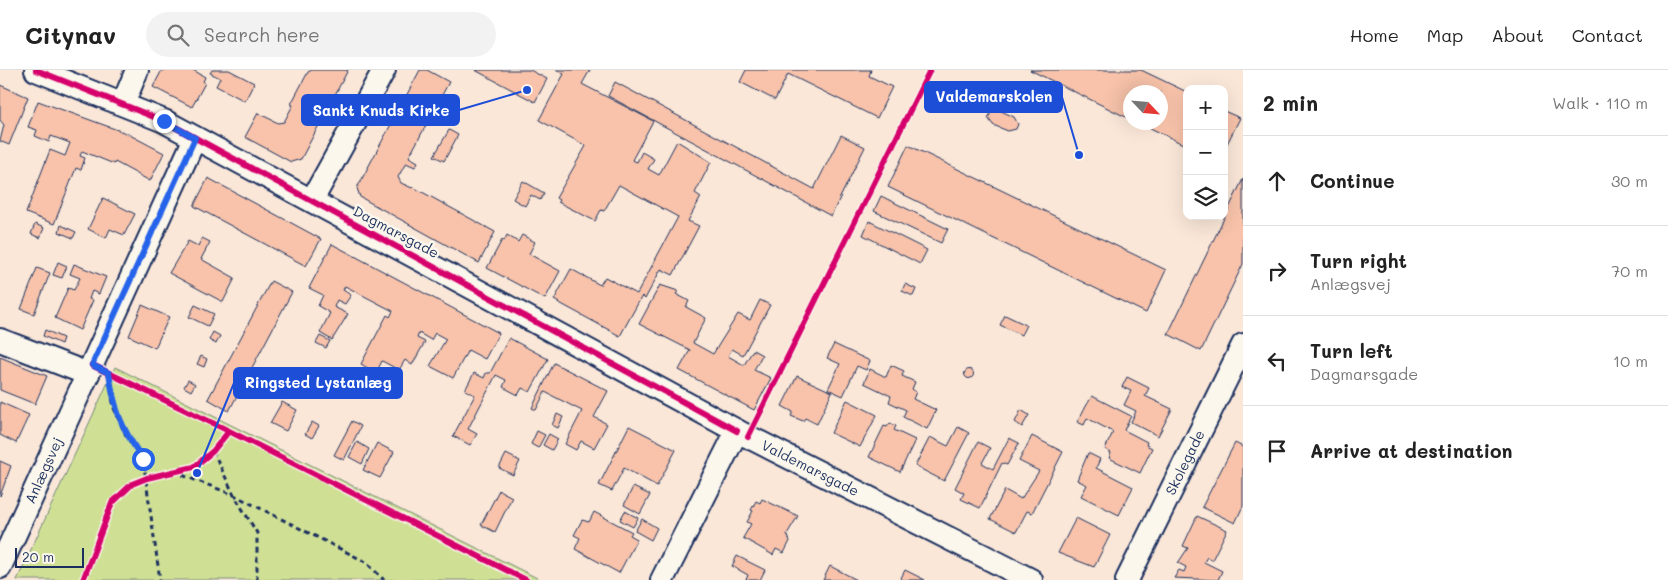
<!DOCTYPE html>
<meta charset="utf-8">
<style>
:root{--surface:#fff;--page:#f2f2f2;--text:#222;--muted:#767676;--line:#e0e0e0}
body{margin:0;font-family:Mali,sans-serif;background:var(--page);color:var(--text)}
.controls{position:absolute;right:15px;top:15px;display:grid;overflow:hidden;border-radius:10px;box-shadow:0 5px 20px #0002}
.controls button{width:45px;height:45px;display:grid;place-items:center;padding:0;border:0;border-bottom:1px solid var(--line);background:var(--surface);color:var(--text);font:25px sans-serif}
.compass{position:absolute;left:1123px;top:15px;width:45px;height:45px;border-radius:50%;background:var(--surface);box-shadow:0 5px 20px #0002;rotate:116deg}
.scale{position:absolute;left:15px;bottom:12px;width:69px;box-sizing:border-box;padding-left:5px;border:2px solid #1b2f5e;border-top:0;font-size:14px;line-height:18px;white-space:nowrap;color:#1b2f5e;-webkit-text-stroke:4px #fbf7ec;paint-order:stroke}
.stop{position:absolute;width:15px;height:15px;margin:-11px;border:4px solid #2563eb;border-radius:50%;background:#fff}
.stop.end{background:#2563eb;border-color:#fff;box-shadow:0 1px 5px #0008}
.list{margin:0;padding:0;list-style:none}
h2{display:flex;justify-content:space-between;align-items:center;height:65px;margin:0;padding:0 20px;font-size:21px}
h2 small{font-size:16px;font-weight:400;color:var(--muted)}
.list li{display:grid;grid-template-columns:32px 1fr auto;gap:15px;align-items:center;box-sizing:border-box;height:90px;padding:0 20px;border-top:1px solid var(--line)}
.list b{display:block;font-size:19px;white-space:nowrap}
.list p{margin:0;font-size:16px;white-space:nowrap;color:var(--muted)}
.list em{font-size:16px;font-style:normal;color:var(--muted)}
.icon{flex:none;width:28px;height:28px;fill:none;stroke:currentColor;stroke-width:2;stroke-linecap:round;stroke-linejoin:round}
.map{position:relative;flex:none;width:1243px;height:510px;overflow:hidden}
header{display:flex;align-items:center;gap:30px;box-sizing:border-box;height:70px;padding:0 25px;background:var(--surface);border-bottom:1px solid var(--line)}
header strong{font-size:24px}
nav{display:flex;gap:28px;margin-inline-start:auto;font-size:18px}
.search{width:350px;height:45px;background:var(--page);display:flex;align-items:center;gap:12px;box-sizing:border-box;padding:0 18px;border-radius:28px;color:var(--muted);font-size:19px}
main{display:flex}
aside{flex:1;background:var(--surface)}
.map>svg:first-child{display:block}
</style>
<header>
<strong>Citynav</strong>
<div class="search"><svg class="icon" aria-label="search" viewBox="0 0 24 24"><circle cx="10" cy="10" r="6"/><path d="M15 15l6 6"/></svg>Search here</div>
<nav><a>Home</a><a>Map</a><a>About</a><a>Contact</a></nav>
</header>
<main>
<div class="map">
<svg width="1243" height="510" viewBox="0 0 1243 510">
<rect width="100%" height="100%" fill="#fae7d8"/>
<filter id="ink" filterUnits="userSpaceOnUse"><feTurbulence type="fractalNoise" baseFrequency=".02" numOctaves="2"/><feDisplacementMap in="SourceGraphic" scale="10" xChannelSelector="R" yChannelSelector="G"/><feConvolveMatrix kernelMatrix="1 2 1 2 8 2 1 2 1" color-interpolation-filters="sRGB"/></filter>
<g filter="url(#ink)">
<path fill="#cfe095" stroke="#75887a" d="M115,297L541,510H17Z"/>
<path fill="#f8c3aa" stroke="#1b2f5e" d="M162,0H193L205,7L203,12L205,13L192,37L153,17Z
M212,0H229L254,13L245,31L216,16L220,8L210,3Z
M312,0H348L301,89L291,92L245,67L258,43L278,53L284,52L293,35L291,34L308,2Z
M420,0H427L449,12L409,87L418,92L415,97L406,93L398,107L401,113L412,118L413,117L495,162L479,193L360,127L357,118Z
M475,0H530L547,9L535,32Z
M556,0H590L582,14L653,51L632,90L637,92L642,82L654,89L648,99L659,105L677,71L711,92L695,123L701,127L688,151L699,156L673,205L661,199L645,229L642,226L620,266L554,230L571,199L600,215L605,207L637,224L678,147L619,115L604,141L601,140L595,151L558,132L559,130L556,128L586,76L539,50L564,4Z
M746,0H871L869,6L892,17L877,48L788,4L775,30L740,12Z
M1030,0H1141L1187,22V76L1138,52H1160V22H1130V49Z
M615,12L814,119L841,65L865,77L831,146L608,26Z
M0,15L28,27L9,75L0,71L4,55L0,50Z
M38,31L126,63L164,83L150,111L115,92L114,94L82,81L80,86L85,88L81,100L76,98L54,154L26,143L50,80L65,86L70,73L51,66L49,72L35,66L37,60L28,57Z
M999,40L1014,47L1018,54L1016,59L1008,61L993,55L988,48L992,41Z
M1224,41L1240,48L1224,80Z
M449,60L458,65L444,91L434,86Z
M908,75L1166,200L1146,243L888,117Z
M208,108L321,169L306,196L194,136Z
M1243,109V194L1201,281L1168,264Z
M523,111L544,123L540,130L531,125L525,136L513,129Z
M881,126L948,159L941,173L874,141Z
M103,128L135,144L124,165L110,159L106,168L88,159Z
M869,151L927,180L920,194L863,165Z
M35,154L44,158L40,168L31,164Z
M61,155L76,162L73,168L59,162Z
M507,165L518,172L522,165L535,172L529,184L560,201L545,229L487,198L502,170L504,171Z
M202,168L210,172L201,189L235,208L223,232L169,203L188,171L198,176Z
M332,174L499,263L485,289L468,280L453,308L430,296L446,269L435,263L431,270L419,263L417,268L425,272L412,295L405,290L399,300L382,291L376,303L361,294L387,245L390,247L393,241L345,216L343,220L351,225L345,234L337,230L334,237L348,244L332,270L320,263L330,243L318,236L323,225L309,218Z
M58,192L67,196L62,208L53,205Z
M74,194L106,207L99,224L92,221L89,229L93,230L80,260L55,248L68,218L74,220L80,208L70,204Z
M37,198L50,203L34,244L21,239Z
M271,211L292,222L229,341L208,329Z
M905,214L916,219L913,226L902,221Z
M660,215L678,221L676,224L689,231L686,237L706,248L693,273L713,284L738,244L750,250L760,230L770,235L743,285L732,279L728,286L744,295L753,280L762,285L754,300L771,308L754,340L679,300L690,280L639,254Z
M142,235L169,247L155,278L129,266Z
M195,235L214,244L208,256L189,247Z
M1005,245L1026,255L1021,265L1000,255Z
M45,260L63,268L61,274L43,266Z
M213,262L220,266L216,274L209,270Z
M320,266L330,271L326,278L316,273Z
M509,268L548,289L530,322L522,318L518,325L503,317L506,310L496,305L468,359L477,364L470,375L453,366L475,325L465,320L474,303L484,308L486,303H490Z
M834,274L870,291L866,300L857,296L843,326L828,319L840,294L827,288Z
M201,286L207,289L204,297L197,294Z
M0,287L47,306L35,334L0,320Z
M554,293L608,321L594,347L607,354L594,378L581,371L576,380L565,374L582,341L545,322L536,340L532,338Z
M891,295L904,301L902,306L915,312L912,319L916,322L913,329L936,340L927,359L903,347L906,340L889,332L891,326L864,313L870,299L886,307Z
M964.5 304a4.5 4.5 0 1 1 9 0a4.5 4.5 0 1 1-9 0Z
M797,306L832,322L817,354L805,348L803,351L791,346L793,342L782,336Z
M1127,307L1149,318L1145,326L1172,339L1158,366L1131,352L1136,341L1124,335L1131,321L1122,317Z
M188,310L195,314L191,321L184,317Z
M1092,326L1131,346L1124,360L1147,372L1146,375L1152,378L1140,403L1109,388L1111,383L1105,379L1113,362L1087,348L1084,355L1077,352Z
M847,330L877,345L860,377L831,363Z
M0,332L29,345L16,373L0,365Z
M282,332L297,340L286,361L270,353Z
M1021,340L1029,345L1022,357L1015,352Z
M557,344L563,347L558,358L552,355Z
M352,351L361,356L344,390L334,385Z
M312,352L319,356L312,368L305,364Z
M890,353L896,356L894,360L915,370L900,402L869,387L884,356L887,357Z
M629,356L676,380L657,416L624,398L612,421L599,415Z
M958,357L969,363L944,411L915,396L930,367L948,376Z
M537,361L545,365L538,378L531,374Z
M549,364L558,369L552,380L543,375Z
M1032,366L1063,382L1032,443L1027,441L1016,462L990,449L1005,420L1021,429L1039,401L1019,391Z
M1009,368L1019,373L1007,395L1002,393L980,438L961,429L964,423L955,418L978,372L990,378L982,393L993,399Z
M357,372L369,379L362,394L349,387Z
M377,373L394,382L380,408L363,400Z
M1235,373L1243,377V436L1235,453L1202,437Z
M1088,383L1100,389L1096,398L1133,417L1119,445L1081,426L1087,415L1077,410Z
M506,384L520,391L513,405L499,398Z
M0,391L11,396L0,426Z
M633,417L650,425L640,444L624,435Z
M499,420L512,427L495,462L481,455Z
M762,429L798,446L787,464L790,471L784,483L776,479L773,485L743,468L751,454L747,452L753,441L751,440L756,431L760,433Z
M625,441L638,448L633,457L620,450Z
M594,442L632,462L630,465L637,469L619,503L575,479L580,468L574,465L582,450L589,452Z
M1197,446L1227,460L1212,490L1207,487L1204,492L1222,501L1218,510L1174,508L1179,500L1184,502L1186,497L1178,493L1188,478L1183,476Z
M1076,448L1110,465L1094,497L1058,483Z
M642,449L657,458L651,470L635,461Z
M737,486L765,500L760,510H746L748,505L732,496Z
M830,496L857,510H823Z
M905,500L925,510H900Z"/>
<g fill="none" stroke-linecap="round" stroke-linejoin="round">
<g stroke="#1b2f5e" stroke-width="26">
<g id="minor">
<path d="M36,0L164,51L737,361"/>
<path d="M123,34L137,0"/>
<path d="M312,130L384,0"/>
<path d="M0,270L88,304"/>
<path id="s1" d="M0,497L195,68"/>
<path id="s2" d="M662,510L737,361L1031,510"/>
<path id="s3" d="M1127,510L1243,275"/>
</g>
</g>
<path stroke="#1b2f5e" stroke-width="3" stroke-dasharray="5 4" stroke-linecap="butt" d="M110,311L114,338L126,365L143,389L160,510
M213,381L234,425L257,463V510
M174,402L234,425L366,492L384,510"/>
<use href="#minor" stroke="#fbf7ec" stroke-width="22"/>
<g stroke="#fbf7ec" stroke-width="9">
<path id="cycleway" d="M36,0L164,51L737,361
M92,295L229,361L526,510
M748,367L930,0
M83,510L112,433L132,414L147,408L194,397L213,381L229,361"/>
</g>
<use href="#cycleway" stroke="#d6006c" stroke-width="6"/>
</g>
</g>
<g fill="none" stroke-linecap="round" stroke-linejoin="round" filter="url(#ink)">
<path stroke="#2563eb" stroke-width="6" d="M143,389C121,358 115,341 109,303L92,295L195,68L164,51"/>
</g>
<g text-anchor="middle" stroke-width="5" stroke-linejoin="round" paint-order="stroke">
<g font-size="14" fill="#1b2f5e" stroke="#fbf7ec">
<text transform="translate(396 162) rotate(28)" y="5">Dagmarsgade</text>
<text dy="5" stroke="none"><textPath href="#s3" startOffset="131">Skolegade</textPath></text>
<text dy="5" stroke="none"><textPath href="#s2" startOffset="249">Valdemarsgade</textPath></text>
<text dy="5" stroke="none"><textPath href="#s1" startOffset="106">Anlægsvej</textPath></text>
</g>
</g>
<path fill="none" stroke="#1d4ed8" stroke-width="2" d="M1079 85L1062 27M527 20L459 40M197 403L234 313"/>
<g fill="#1d4ed8" stroke="#fbf7ec" stroke-width="2">
<circle cx="1079" cy="85" r="5"/>
<circle cx="527" cy="20" r="5"/>
<circle cx="197" cy="403" r="5"/>
</g>
<g fill="#1d4ed8" stroke="#1d4ed8" stroke-width="2">
<rect x="925" y="12" width="137" height="30" rx="5"/>
<rect x="302" y="25" width="157" height="30" rx="5"/>
<rect x="234" y="298" width="168" height="30" rx="5"/>
</g>
<g font-size="15" text-anchor="middle" font-weight="bold" fill="#fff">
<text x="994" y="32">Valdemarskolen</text>
<text x="381" y="46">Sankt Knuds Kirke</text>
<text x="318" y="318">Ringsted Lystanlæg</text>
</g>
</svg>
<div class="controls">
<button>+</button>
<button>−</button>
<button><svg class="icon" aria-label="layers" viewBox="0 0 24 24"><path d="M12 4l9 5-9 5-9-5zM3 14l9 5 9-5"/></svg></button>
</div>
<svg class="compass" viewBox="-18 -18 36 36"><path d="M0-13l5 13h-10z" fill="#e53935"/><path d="M0 13l5-13h-10z" fill="#767676"/></svg>
<div class="scale">20 m</div>
<div class="stop" style="left:143px;top:389px"></div>
<div class="stop end" style="left:164px;top:51px"></div>
</div>
<aside>
<h2>2 min<small>Walk · 110 m</small></h2>
<ul class="list">
<li><svg class="icon" aria-label="ahead" viewBox="0 0 24 24"><path d="M12 20V5M6 11l6-6 6 6"/></svg><div><b>Continue</b></div><em>30 m</em></li>
<li><svg class="icon" aria-label="right" viewBox="0 0 24 24"><path d="M7 20v-9h11M14 6l5 5-5 5"/></svg><div><b>Turn right</b><p>Anlægsvej</p></div><em>70 m</em></li>
<li><svg class="icon" aria-label="left" viewBox="0 0 24 24"><path d="M17 20v-9H6M10 6l-5 5 5 5"/></svg><div><b>Turn left</b><p>Dagmarsgade</p></div><em>10 m</em></li>
<li><svg class="icon" aria-label="arrive" viewBox="0 0 24 24"><path d="M6 21V4h12l-3 4 3 4H6"/></svg><div><b>Arrive at destination</b></div></li>
</ul>
</aside>
</main>
